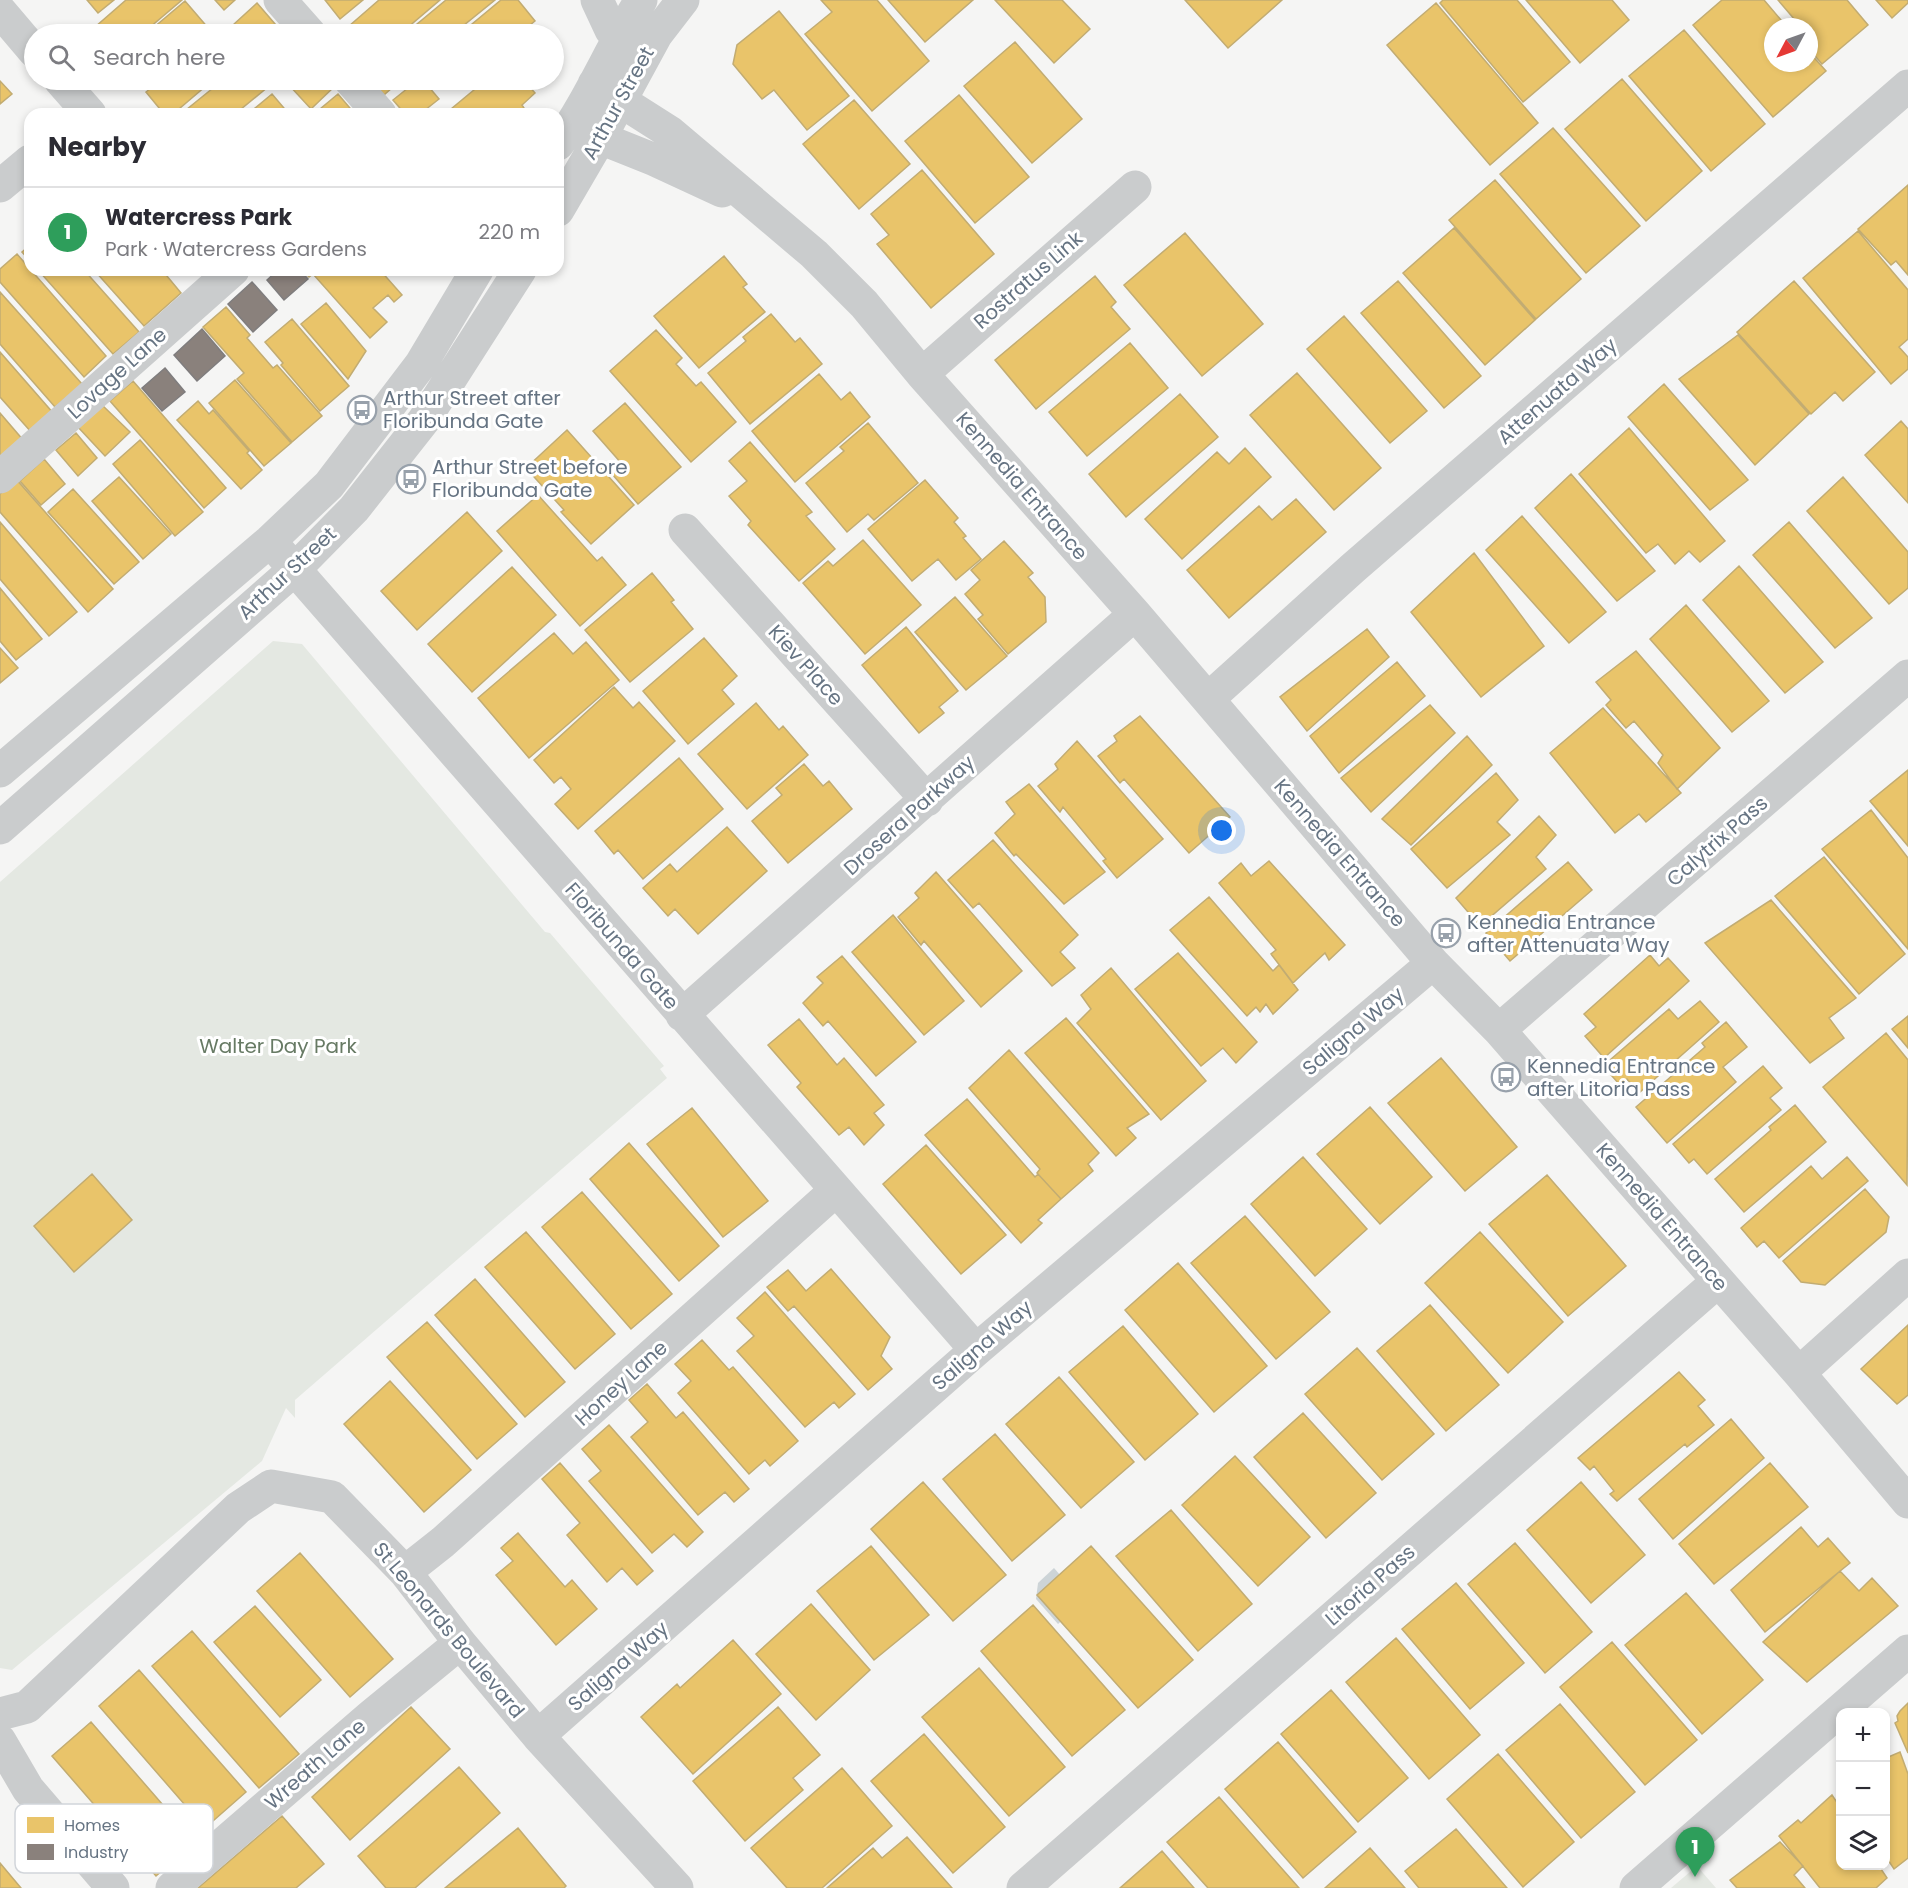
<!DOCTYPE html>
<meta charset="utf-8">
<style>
:root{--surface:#fff;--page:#f7f7f7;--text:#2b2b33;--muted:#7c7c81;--line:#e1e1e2;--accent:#5c6069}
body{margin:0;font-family:Poppins,sans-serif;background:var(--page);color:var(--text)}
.controls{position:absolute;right:18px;bottom:18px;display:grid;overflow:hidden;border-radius:12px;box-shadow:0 3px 9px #0003}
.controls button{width:54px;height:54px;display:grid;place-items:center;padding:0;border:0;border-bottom:2px solid var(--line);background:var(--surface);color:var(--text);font:30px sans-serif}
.compass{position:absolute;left:1764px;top:18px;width:54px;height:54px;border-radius:50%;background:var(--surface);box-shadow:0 3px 9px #0003;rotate:229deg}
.you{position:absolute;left:1222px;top:831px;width:21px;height:21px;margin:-15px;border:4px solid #fff;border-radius:50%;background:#1a73e8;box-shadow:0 0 0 9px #1a73e833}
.badge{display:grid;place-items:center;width:39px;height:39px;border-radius:50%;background:var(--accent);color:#fff;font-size:20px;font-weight:700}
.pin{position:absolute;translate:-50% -50px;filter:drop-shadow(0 2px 3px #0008)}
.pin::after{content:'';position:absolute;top:32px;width:21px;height:18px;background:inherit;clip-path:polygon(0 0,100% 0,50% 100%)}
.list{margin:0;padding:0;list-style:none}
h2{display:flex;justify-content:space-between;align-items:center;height:78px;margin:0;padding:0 24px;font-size:26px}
h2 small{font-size:20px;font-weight:400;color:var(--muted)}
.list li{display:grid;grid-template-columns:39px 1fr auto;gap:18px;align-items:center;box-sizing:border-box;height:90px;padding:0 24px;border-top:2px solid var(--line)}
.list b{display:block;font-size:22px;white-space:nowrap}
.list p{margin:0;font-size:20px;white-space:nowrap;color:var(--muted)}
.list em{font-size:20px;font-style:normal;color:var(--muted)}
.icon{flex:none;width:33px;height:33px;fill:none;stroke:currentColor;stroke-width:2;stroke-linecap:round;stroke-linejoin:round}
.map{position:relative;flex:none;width:1908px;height:1888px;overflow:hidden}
.search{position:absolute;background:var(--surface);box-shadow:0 3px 9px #0003;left:24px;top:24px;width:540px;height:66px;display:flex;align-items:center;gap:15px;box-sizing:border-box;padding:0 21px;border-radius:33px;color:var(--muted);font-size:22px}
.panel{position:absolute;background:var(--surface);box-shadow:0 3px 9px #0003;left:24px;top:108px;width:540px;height:168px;border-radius:18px}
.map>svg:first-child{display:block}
</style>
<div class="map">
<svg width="1908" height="1888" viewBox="0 0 1908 1888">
<rect width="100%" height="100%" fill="#f5f5f4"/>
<path fill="#e4e8e2" d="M273,641L302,644L545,932L550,933L664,1066L660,1069L667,1078L295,1400V1418L286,1408L262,1461L12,1670L0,1668V882Z
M1697,1866L1716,1888H1671Z"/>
<path fill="#cdd4d7" d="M1054,1568L1067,1583L1073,1611L1058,1624L1036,1599L1038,1583Z"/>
<path fill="#e9c46a" stroke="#c2ac72" stroke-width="1.5" d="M87,0H114L98,13Z
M126,0H182L142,34H87Z
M215,0H235L224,10Z
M325,0H363L340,19Z
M379,0H440L400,34H342L341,33Z
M446,0H495L453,34H405Z
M501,0H518L535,21L519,34H460Z
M821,0H877L929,61L872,111L805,34L832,12Z
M888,0H973L925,42Z
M995,0H1062L1090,29L1054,63Z
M1185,0H1282L1228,48Z
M1443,0H1517L1570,62L1523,102L1440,3Z
M1526,0H1612L1629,20L1580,63Z
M1722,0H1764L1787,27H1773V63H1809V52L1826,71L1773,117L1693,25Z
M1778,0H1847L1868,25L1822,64L1809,49V27H1801Z
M1876,0H1908V3L1892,18Z
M185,1L209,29L203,34H146Z
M257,3L275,24L262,34H242L233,25Z
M1436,3L1538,123L1490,165L1387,45Z
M779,11L849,96L807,130L774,90L762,99L733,64L737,45Z
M282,27L289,34H273Z
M1684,30L1765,124L1711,171L1629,76Z
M1015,42L1082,119L1032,163L964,86Z
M1622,79L1702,171L1646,221L1565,129Z
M161,80H213L173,114H164L146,92Z
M223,80H262L268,87L235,114H181Z
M295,80H329L335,86L311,109L289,85Z
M371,80H401L384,95Z
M418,80H423L439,99L420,114H405L393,100Z
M486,80H535L528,85L535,93L522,105L524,108L517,114H445Z
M0,81L12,94L0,104Z
M272,94L289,114H248Z
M338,94L355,114H314Z
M959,95L1029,177L975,223L905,141Z
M854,100L910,164L859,209L803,144Z
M1553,128L1640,226L1586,273L1500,174Z
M922,170L994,254L931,308L877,244L889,235L871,214Z
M1495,180L1581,279L1536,319L1449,220Z
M1908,185V275L1896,261L1891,265L1858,229Z
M1454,228L1535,320L1485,365L1403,273Z
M1858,231L1908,290V339L1899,347L1908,357V369L1891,384L1803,278Z
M1185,233L1263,324L1202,376L1124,285Z
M30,245V261L22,252Z
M17,254L106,356L84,377L0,282V269Z
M724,256L747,284L743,287L765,312L699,368L654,316Z
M38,270H84L139,332L113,354Z
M94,270H162L181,293L144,326Z
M302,270H380L402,295L394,302L388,295L373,308L387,322L370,338L313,274L309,277Z
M1095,276L1116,302L1111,307L1130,329L1036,409L995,360Z
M1398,281L1481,376L1444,408L1361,313Z
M1794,281L1875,372L1843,401L1835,392L1811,414L1737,332Z
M0,292L82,384L55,407L0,344Z
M326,303L366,351L348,379L301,324Z
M226,307L250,335L247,338L273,368L277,365L322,416L292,442L237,379L244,373L203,327Z
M771,314L795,342L800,338L822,364L750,424L708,373L746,341L743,337Z
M1344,316L1427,411L1390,443L1307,349Z
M292,319L349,386L320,411L281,365L283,363L265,342Z
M656,330L682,358L676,364L696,386L701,382L736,422L691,462L610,371Z
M1738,335L1809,414L1755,465L1679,379Z
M1130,343L1168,388L1087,456L1049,412Z
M0,352L54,414L32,433L0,397Z
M1297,373L1381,468L1334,510L1250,415Z
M819,374L841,400L850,392L870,417L795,482L752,431Z
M235,380L291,443L264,466L209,403Z
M133,381L226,488L204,508L110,401Z
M1664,384L1748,480L1710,510L1628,417Z
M1180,394L1218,437L1126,517L1089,474Z
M198,401L209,414L213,410L249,451L247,453L262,470L241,489L177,420Z
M625,403L681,467L638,504L612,474L622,464L593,431Z
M101,404L130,432L105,456L77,426Z
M0,413L24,441L0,463Z
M1901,421L1908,429V503L1865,455Z
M868,423L918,483L874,520L868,514L847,532L806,483L844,451L840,447Z
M1629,428L1725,541L1700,562L1689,551L1675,564L1658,544L1646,553L1579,474Z
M567,430L634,505L591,544L561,512L564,510L526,468Z
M76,433L97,458L78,476L56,450Z
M140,440L203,512L175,536L113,464Z
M750,442L812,512L806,516L835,549L799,581L748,525L751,521L729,496L747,481L729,461Z
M1245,448L1271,477L1182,559L1145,519L1217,452L1229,464Z
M44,459L65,484L41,505L20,481Z
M1571,474L1655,571L1617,601L1535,508Z
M119,477L171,534L143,559L92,501Z
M1843,477L1908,552V588L1889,604L1807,511Z
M16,479L113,589L88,612L0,512V494Z
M925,480L958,518L954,522L966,536L963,538L981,559L956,580L938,559L912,581L868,529Z
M73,489L139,562L114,584L48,512Z
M538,495L597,561L602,557L626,585L580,626L497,531Z
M1296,499L1326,532L1229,618L1187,570L1259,506L1272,520Z
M467,512L502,551L417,630L381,591Z
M1522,516L1606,612L1569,643L1486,550Z
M0,522L77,612L49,636L0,579Z
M1789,522L1872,618L1835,648L1753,555Z
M863,540L921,605L865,654L803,583L828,561L833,566Z
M1004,541L1033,573L1028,577L1045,597L1046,622L1008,654L978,619L983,615L965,594L980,580L971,570Z
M1474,553L1544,646L1481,697L1411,612Z
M1739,566L1823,662L1785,693L1703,600Z
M512,567L556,615L472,692L428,644Z
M652,573L674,600L671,602L693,629L630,682L585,630Z
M0,588L42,639L16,660L0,641Z
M955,597L1007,656L966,690L915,632Z
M1686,605L1769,701L1732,732L1650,639Z
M906,627L958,691L939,707L944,713L919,733L862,665Z
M1367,629L1389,657L1307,731L1280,697Z
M554,633L573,654L586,642L619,680L529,758L478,698Z
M704,638L737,676L722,690L734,704L688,744L643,691Z
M0,648L18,668L0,683Z
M1636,651L1720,748L1677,789L1658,763L1663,755L1634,721L1626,728L1606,705L1611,700L1596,682Z
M1397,662L1425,696L1339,773L1310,736Z
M614,687L633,708L639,702L675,741L578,829L555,804L571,789L561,777L554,783L534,760Z
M756,703L779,730L783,726L808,755L747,809L698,754Z
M1430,705L1455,733L1371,812L1341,778Z
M1603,708L1681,793L1646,822L1639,814L1615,833L1550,753Z
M1140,716L1230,817L1189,853L1124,779L1120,783L1098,756L1117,741L1114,736Z
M1467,736L1492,765L1411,845L1382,819Z
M1077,741L1163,839L1117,878L1103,861L1106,859L1063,807L1060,812L1038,786L1058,769L1055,764Z
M679,758L723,809L643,879L618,850L614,854L595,831Z
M804,764L823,786L829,781L852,809L788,863L752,821L782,795L776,788Z
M1908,770V846L1870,801Z
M1496,773L1518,800L1497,822L1510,835L1447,888L1411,849Z
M1029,784L1105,872L1064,904L1016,854L1014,856L995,833L1015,814L1006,802Z
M1871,810L1908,858V949L1822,849Z
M1539,816L1556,835L1536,857L1546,869L1480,926L1456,898Z
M727,827L767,871L698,934L675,909L668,916L643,888L670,864L677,872Z
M993,840L1078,935L1060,952L1075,968L1052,986L979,903L973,908L948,880Z
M1824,857L1905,954L1859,994L1775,896Z
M1269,861L1345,945L1329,960L1325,953L1293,983L1271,954L1276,950L1219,883L1241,863L1251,876Z
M1568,862L1592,890L1510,961L1486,933Z
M936,872L1022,971L981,1007L924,941L921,945L898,917L919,898L915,893Z
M1209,897L1273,971L1279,965L1298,990L1273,1014L1266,1004L1260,1012L1256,1007L1247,1016L1170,930Z
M1771,900L1856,998L1829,1018L1844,1038L1810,1063L1705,943Z
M893,915L964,1001L924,1035L852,952Z
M1178,953L1257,1042L1236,1063L1223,1048L1201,1066L1135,989Z
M1650,955L1659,966L1668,958L1689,981L1604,1058L1585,1036L1596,1027L1584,1014Z
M842,956L916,1042L876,1076L828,1021L823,1026L803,1003L823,983L817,977Z
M1111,968L1206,1081L1161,1120L1077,1023L1091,1009L1081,995Z
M1700,1001L1719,1022L1639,1093L1627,1079L1620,1085L1603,1066L1669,1009L1678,1019Z
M1908,1016V1048L1892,1029Z
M1066,1018L1149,1114L1127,1128L1136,1138L1116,1156L1025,1053Z
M799,1019L837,1065L844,1058L884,1105L874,1113L884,1125L864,1145L849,1127L839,1135L797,1087L801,1083L768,1045Z
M1726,1022L1747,1047L1723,1067L1736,1082L1667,1143L1636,1107L1705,1047L1702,1043Z
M1886,1033L1908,1060L1907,1185L1823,1087Z
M1009,1050L1099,1153L1088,1164L1093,1171L1061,1199L1037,1173L1040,1169L969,1088Z
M1441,1058L1517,1147L1465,1191L1388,1103Z
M1763,1066L1782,1088L1770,1098L1781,1110L1707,1174L1694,1159L1689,1163L1673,1144Z
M967,1099L1035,1177L1038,1174L1061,1199L1038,1220L1042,1223L1021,1243L925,1135Z
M1795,1105L1826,1142L1744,1212L1715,1179L1771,1130L1769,1127Z
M1370,1107L1432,1177L1380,1224L1317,1154Z
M692,1108L768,1201L723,1237L647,1144Z
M629,1143L719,1246L679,1281L590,1179Z
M926,1145L1006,1235L961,1274L883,1184Z
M1303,1157L1367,1229L1315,1276L1251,1204Z
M1847,1157L1868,1181L1779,1258L1764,1241L1757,1247L1741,1228L1811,1166L1822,1179Z
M92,1174L132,1220L74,1272L34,1226Z
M1547,1175L1626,1266L1568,1316L1489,1224Z
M1865,1189L1889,1217L1886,1232L1825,1285L1801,1282L1783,1261Z
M582,1192L672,1294L631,1329L542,1227Z
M1245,1216L1330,1312L1276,1359L1191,1263Z
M526,1232L615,1334L575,1369L485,1267Z
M1480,1232L1563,1322L1508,1373L1425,1283Z
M1178,1263L1267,1366L1214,1412L1125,1310Z
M831,1269L890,1337L881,1356L892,1369L868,1390L794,1306L788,1311L767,1287L788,1270L806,1291Z
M475,1279L565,1382L525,1417L435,1315Z
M765,1292L855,1394L839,1408L834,1402L805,1427L737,1351L754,1336L737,1318Z
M1430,1305L1499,1385L1446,1431L1377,1351Z
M427,1322L517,1424L477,1459L387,1357Z
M1908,1325V1395L1897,1404L1861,1369Z
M1123,1326L1198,1414L1145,1460L1069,1372Z
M702,1340L729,1370L733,1367L798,1441L770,1466L765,1460L749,1474L678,1393L691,1381L675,1364Z
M1357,1348L1434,1434L1382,1480L1305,1394Z
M1679,1372L1705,1400L1698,1406L1714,1425L1687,1447L1685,1444L1617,1501L1610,1494L1614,1491L1594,1466L1590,1470L1578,1458Z
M1059,1377L1134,1462L1081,1508L1006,1424Z
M390,1381L471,1470L424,1512L344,1424Z
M647,1384L676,1418L683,1412L749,1489L734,1502L725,1492L698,1515L631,1437L648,1422L629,1400Z
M1303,1413L1376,1493L1326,1538L1254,1457Z
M1731,1419L1764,1458L1673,1539L1639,1499Z
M609,1425L703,1532L687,1547L674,1534L652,1553L589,1481L601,1471L582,1449Z
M995,1434L1065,1515L1012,1561L943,1479Z
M1235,1456L1310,1537L1258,1586L1182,1505Z
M560,1463L653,1571L637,1585L622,1568L607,1582L567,1535L580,1523L542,1479Z
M1770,1463L1808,1507L1714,1584L1679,1544Z
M923,1482L1006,1575L953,1621L871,1529Z
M1581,1482L1645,1555L1591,1603L1527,1530Z
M1171,1510L1252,1604L1198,1651L1116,1556Z
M1801,1527L1818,1547L1828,1538L1850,1563L1765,1632L1731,1590Z
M518,1533L565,1587L572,1580L597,1609L556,1645L496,1575L513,1561L501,1548Z
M1515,1543L1592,1632L1545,1673L1468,1584Z
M871,1546L929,1615L874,1660L817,1591Z
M1091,1546L1193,1660L1138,1708L1037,1595Z
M300,1553L393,1659L350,1697L257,1591Z
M1840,1571L1859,1591L1872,1578L1898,1606L1807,1682L1763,1642Z
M1456,1583L1524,1663L1470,1709L1402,1629Z
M1686,1593L1763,1680L1702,1734L1625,1645Z
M811,1604L870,1670L816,1720L756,1654Z
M1033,1605L1125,1710L1072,1756L981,1651Z
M255,1606L321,1680L280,1717L214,1642Z
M192,1631L299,1754L259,1788L152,1666Z
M1396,1638L1480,1735L1429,1779L1346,1682Z
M733,1640L781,1694L693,1774L641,1717L677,1684L680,1688Z
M1612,1642L1697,1740L1645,1785L1560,1687Z
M979,1668L1065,1767L1009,1816L922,1717Z
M139,1670L246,1792L205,1828L99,1706Z
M1331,1690L1408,1778L1358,1822L1281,1734Z
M1908,1703V1753L1895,1723L1898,1721L1897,1716L1900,1711Z
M1560,1704L1635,1792L1581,1838L1506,1750Z
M411,1707L450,1749L350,1840L312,1797Z
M778,1707L820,1755L793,1778L803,1790L745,1841L693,1781Z
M91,1722L195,1842L156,1876L52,1756Z
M924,1734L1005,1827L953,1873L871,1781Z
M1278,1742L1356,1832L1303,1878L1225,1789Z
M1900,1752L1908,1774V1858L1894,1869L1886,1857V1758Z
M1498,1754L1574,1842L1523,1887L1447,1799Z
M459,1767L500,1813L415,1888H386L358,1856Z
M842,1768L892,1826L822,1888H787L751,1848Z
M1832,1795L1840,1807V1866H1879L1887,1878L1876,1888H1820L1779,1836L1798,1820L1801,1823Z
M1219,1797L1299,1888H1208L1167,1842Z
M282,1816L324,1864L296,1888H198Z
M518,1828L566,1886L564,1888H445Z
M1456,1829L1507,1888H1419L1405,1871Z
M907,1837L952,1888H827L873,1848L882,1858Z
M1780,1842L1803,1866L1794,1875L1805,1888H1737L1730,1880Z
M1370,1848L1405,1888H1325Z
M1162,1851L1194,1888H1120Z
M0,1863L21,1888H0Z"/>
<path fill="#8a817c" stroke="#7f7d7e" stroke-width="1.5" d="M278,270H300L308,279L284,300L267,280Z
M252,282L277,310L253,332L228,304Z
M202,329L225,356L197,381L174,355Z
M165,368L185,392L162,411L142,388Z"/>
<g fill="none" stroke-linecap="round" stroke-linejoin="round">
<path stroke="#cacccd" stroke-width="33" d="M280,0L310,34
M597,0L611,30L619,34
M0,11L34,51
M60,80L90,114
M350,80L380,114
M594,84L671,133L814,254L864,304L922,374L1135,614L1433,963L1499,1030L1799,1373L1908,1502
M574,122L600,138L655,160L722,191
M558,144C591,98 611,47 641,0
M0,186L30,161
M558,210L600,138L656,35L683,0
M922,374L1135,187
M0,477L233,270
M685,530L927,800
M270,541L976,1350
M1208,699L1353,568L1908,86
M0,771L270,541L329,485L421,364L477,270
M0,828L295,569L354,509L424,420L520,270
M682,1015L1135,614
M1499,1030L1908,676
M1799,1373L1908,1275
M405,1572L443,1542L835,1191
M0,1714L27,1707L238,1508L271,1486L332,1497L405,1572L460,1643L538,1736L677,1888
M538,1736L976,1350L1433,963
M0,1741L28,1789L113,1888
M172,1888L371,1716L460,1643
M1023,1888L1717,1282
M1636,1888L1908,1651"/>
</g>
<defs>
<g id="bus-ring" transform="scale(1.5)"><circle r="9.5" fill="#fff" stroke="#98a1ab" stroke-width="1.5"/><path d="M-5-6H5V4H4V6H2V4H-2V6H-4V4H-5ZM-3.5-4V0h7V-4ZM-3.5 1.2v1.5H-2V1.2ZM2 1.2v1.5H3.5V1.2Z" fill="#98a1ab"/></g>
</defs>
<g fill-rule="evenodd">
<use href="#bus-ring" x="362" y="410"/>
<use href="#bus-ring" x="411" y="479"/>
<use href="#bus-ring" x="1446" y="933"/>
<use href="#bus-ring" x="1506" y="1077"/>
</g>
<g text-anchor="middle" stroke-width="6" stroke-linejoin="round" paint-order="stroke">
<g font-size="20" fill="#667483" stroke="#fff">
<text transform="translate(618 103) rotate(-61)" y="7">Arthur Street</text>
<text transform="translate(1028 280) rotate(-41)" y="7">Rostratus Link</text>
<text transform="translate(117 373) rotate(-42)" y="7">Lovage Lane</text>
<text transform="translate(1557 391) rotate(-41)" y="7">Attenuata Way</text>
<text transform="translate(1022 486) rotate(49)" y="7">Kennedia Entrance</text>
<text transform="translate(287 573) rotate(-43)" y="7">Arthur Street</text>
<text transform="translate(806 665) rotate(48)" y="7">Kiev Place</text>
<text transform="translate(909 815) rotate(-42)" y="7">Drosera Parkway</text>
<text transform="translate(1717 841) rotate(-41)" y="7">Calytrix Pass</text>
<text transform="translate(1340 853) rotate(49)" y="7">Kennedia Entrance</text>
<text transform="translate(622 946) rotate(49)" y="7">Floribunda Gate</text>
<text transform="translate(1353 1031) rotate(-40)" y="7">Saligna Way</text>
<text transform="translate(1662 1217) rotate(49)" y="7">Kennedia Entrance</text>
<text transform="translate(982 1345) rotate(-41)" y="7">Saligna Way</text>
<text transform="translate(621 1383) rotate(-42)" y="7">Honey Lane</text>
<text transform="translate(1370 1585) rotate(-41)" y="7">Litoria Pass</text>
<text transform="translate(449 1630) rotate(50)" y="7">St Leonards Boulevard</text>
<text transform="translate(618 1666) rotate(-41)" y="7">Saligna Way</text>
<text transform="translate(315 1764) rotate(-41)" y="7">Wreath Lane</text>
</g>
<g font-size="20" fill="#667483" stroke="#fff" text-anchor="start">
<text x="383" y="405">Arthur Street after<tspan x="383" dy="23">Floribunda Gate</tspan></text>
<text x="432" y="474">Arthur Street before<tspan x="432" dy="23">Floribunda Gate</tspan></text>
<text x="1467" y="929">Kennedia Entrance<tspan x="1467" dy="23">after Attenuata Way</tspan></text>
<text x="1527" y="1073">Kennedia Entrance<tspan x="1527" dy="23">after Litoria Pass</tspan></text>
</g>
<g font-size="20" fill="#677a64" stroke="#fff">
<text x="278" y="1053">Walter Day Park</text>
</g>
</g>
<rect x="15" y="1804" width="198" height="69" rx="9" fill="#fff" stroke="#d1d5da" stroke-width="1.5"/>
<rect x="27" y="1817" width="27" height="16" fill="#e9c46a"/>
<rect x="27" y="1844" width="27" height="16" fill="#8a817c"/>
<g font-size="16" fill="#667483">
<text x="64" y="1831">Homes</text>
<text x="64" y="1858">Industry</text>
</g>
</svg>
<div class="controls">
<button>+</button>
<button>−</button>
<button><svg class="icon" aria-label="layers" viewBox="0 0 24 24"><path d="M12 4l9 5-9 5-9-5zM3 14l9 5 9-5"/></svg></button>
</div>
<svg class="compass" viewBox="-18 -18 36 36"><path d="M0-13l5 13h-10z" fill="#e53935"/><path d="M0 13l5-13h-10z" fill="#7c7c81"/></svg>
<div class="you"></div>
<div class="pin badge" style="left:1695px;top:1877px;background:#2e9e5b">1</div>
<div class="search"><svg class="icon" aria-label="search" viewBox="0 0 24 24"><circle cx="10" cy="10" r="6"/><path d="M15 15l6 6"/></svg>Search here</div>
<section class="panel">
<h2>Nearby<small></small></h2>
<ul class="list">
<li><span class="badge" style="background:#2e9e5b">1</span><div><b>Watercress Park</b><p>Park · Watercress Gardens</p></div><em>220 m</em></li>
</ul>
</section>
</div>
